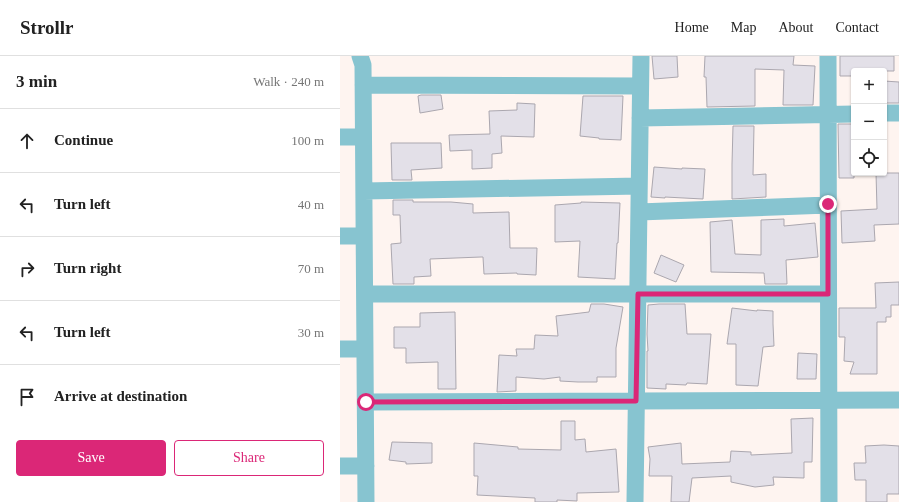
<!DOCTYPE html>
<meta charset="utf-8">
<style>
:root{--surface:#fff;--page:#f2f2f2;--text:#222;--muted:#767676;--line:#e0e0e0;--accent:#db2777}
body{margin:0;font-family:"Times New Roman",serif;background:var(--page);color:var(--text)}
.controls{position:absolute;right:12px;top:12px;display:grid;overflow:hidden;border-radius:4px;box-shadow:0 1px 3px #0004}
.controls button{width:36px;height:36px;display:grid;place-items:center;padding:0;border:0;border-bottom:1px solid var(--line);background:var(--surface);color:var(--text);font:20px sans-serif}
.stop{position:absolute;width:12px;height:12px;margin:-9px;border:3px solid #db2777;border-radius:50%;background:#fff}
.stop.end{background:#db2777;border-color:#fff;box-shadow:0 1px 4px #0008}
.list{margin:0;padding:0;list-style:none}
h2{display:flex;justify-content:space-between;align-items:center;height:52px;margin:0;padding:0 16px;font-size:17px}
h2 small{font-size:13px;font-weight:400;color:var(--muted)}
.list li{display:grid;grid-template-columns:26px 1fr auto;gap:12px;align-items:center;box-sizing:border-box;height:64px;padding:0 16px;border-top:1px solid var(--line)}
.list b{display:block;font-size:15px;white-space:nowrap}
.list em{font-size:13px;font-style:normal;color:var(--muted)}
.actions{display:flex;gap:8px;padding:12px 16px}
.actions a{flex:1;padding:9px 0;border:1px solid var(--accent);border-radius:4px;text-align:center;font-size:14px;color:var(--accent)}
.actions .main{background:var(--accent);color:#fff}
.icon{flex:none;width:22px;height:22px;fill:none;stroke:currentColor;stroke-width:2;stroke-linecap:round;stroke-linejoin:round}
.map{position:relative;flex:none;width:559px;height:446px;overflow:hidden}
header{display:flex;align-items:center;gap:24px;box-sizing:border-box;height:56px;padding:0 20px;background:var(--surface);border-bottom:1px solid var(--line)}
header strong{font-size:19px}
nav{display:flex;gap:22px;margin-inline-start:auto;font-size:14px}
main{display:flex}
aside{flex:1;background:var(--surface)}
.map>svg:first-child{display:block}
</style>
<header>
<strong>Strollr</strong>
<nav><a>Home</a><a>Map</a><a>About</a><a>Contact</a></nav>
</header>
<main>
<aside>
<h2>3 min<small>Walk · 240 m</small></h2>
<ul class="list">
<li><svg class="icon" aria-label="ahead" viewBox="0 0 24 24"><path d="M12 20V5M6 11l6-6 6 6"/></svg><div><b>Continue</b></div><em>100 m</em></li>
<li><svg class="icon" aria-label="left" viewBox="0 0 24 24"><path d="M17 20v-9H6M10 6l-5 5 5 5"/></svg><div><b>Turn left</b></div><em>40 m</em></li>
<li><svg class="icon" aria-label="right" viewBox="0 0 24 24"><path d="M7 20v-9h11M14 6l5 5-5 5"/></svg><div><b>Turn right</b></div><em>70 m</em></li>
<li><svg class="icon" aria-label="left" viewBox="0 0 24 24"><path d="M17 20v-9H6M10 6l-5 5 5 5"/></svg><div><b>Turn left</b></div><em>30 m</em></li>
<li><svg class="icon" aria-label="arrive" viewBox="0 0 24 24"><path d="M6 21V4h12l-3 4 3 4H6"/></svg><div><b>Arrive at destination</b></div></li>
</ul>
<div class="actions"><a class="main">Save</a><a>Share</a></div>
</aside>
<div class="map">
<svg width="559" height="446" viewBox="0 0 559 446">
<rect width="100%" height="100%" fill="#fef4f0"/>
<path fill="#e3e0e8" stroke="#aba7af" d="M312,0H337L338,21L314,23Z
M365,0H454L453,9L475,10L473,49H443L444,14L415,13V50L367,51L366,21H364Z
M500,0H554V15H514V20H500Z
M544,25L559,26V47H544Z
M81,39H101L103,53L80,57L78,40Z
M243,40H283L281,84L259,83V82L240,80Z
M177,47L195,48L194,81L161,80L162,97L152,98V112L132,113V94L110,95L109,79L150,78L149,55L177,54Z
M498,68H514V122H499Z
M393,70H414L413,119L426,118V141L392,143V108Z
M51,87H101L102,112L71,114L72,124H52Z
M314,111L342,113V112L365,113L363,143L325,141V142L311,141Z
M536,117H559V168L534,169L535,185L502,187L501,155L537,153Z
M53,144H73V146H111L133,148V157L169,156L170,192H197L196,219L177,218V217L144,218L143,201H141L90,203L91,220L74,221V228H53L51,188L61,187L60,159H53Z
M241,146L280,147L278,187H277L275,223L238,221L240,185L215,186V149L241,147Z
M444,163V170L475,167L478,201L446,204L447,228H425L424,217L371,216L370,166L392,164L395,198L421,199V164Z
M321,199L344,209L336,226L314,217Z
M559,226V249H551V261H546V266H537V318H510L514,306L504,305L505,281H499V252H536L535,227Z
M251,248H264L283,251L276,292V321H257V326H238L220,325V321L204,323L176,321V335L157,336L159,299L177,300L176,293H194L195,279L218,280L216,260L249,256Z
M319,248H345L347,278H371L367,328L347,327L346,329L326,328V333L307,332V295H308L307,278L308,249Z
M392,252L417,255V254L433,255V268L434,290L423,291L418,330L396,329V288H387Z
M115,256L116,333H98V306L66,307V292H54V271H80V257Z
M458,297L477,298L476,323H457Z
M473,362L472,406H464V422L433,421L434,429L415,431L391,426V420L352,422L349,446H331L332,420H309L310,403L308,391L341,387L342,408L390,406L391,395L411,396V399L452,397L451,363Z
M221,365H235V384L245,383L246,396L276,393L279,436L237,437V445L217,444V446H195V442L137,439L138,420H134V387L178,391V393L221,394Z
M52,386L92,387V407L66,408V406L49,404Z
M544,389L559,390V438H547V446H526V424H515L514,407H526L525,390Z"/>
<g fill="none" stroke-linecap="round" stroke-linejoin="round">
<path stroke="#87c4d0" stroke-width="17" d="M20,0L23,9L26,446
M488,0L489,446
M23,29L300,30
M544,57H559
M300,62L514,58
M0,81H23
M24,135L299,130
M299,156L488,149
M0,180H24
M25,238H488
M0,293H25
M26,346L559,344
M0,410H26
M295,446L301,0"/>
</g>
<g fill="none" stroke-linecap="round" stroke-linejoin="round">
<path stroke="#db2777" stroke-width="5" d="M26,346L296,345L298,238H488V148"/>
</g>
</svg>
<div class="controls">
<button>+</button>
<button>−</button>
<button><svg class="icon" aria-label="locate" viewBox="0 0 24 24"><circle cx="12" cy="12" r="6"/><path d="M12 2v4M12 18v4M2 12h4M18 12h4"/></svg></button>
</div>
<div class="stop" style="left:26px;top:346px"></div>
<div class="stop end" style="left:488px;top:148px"></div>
</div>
</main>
